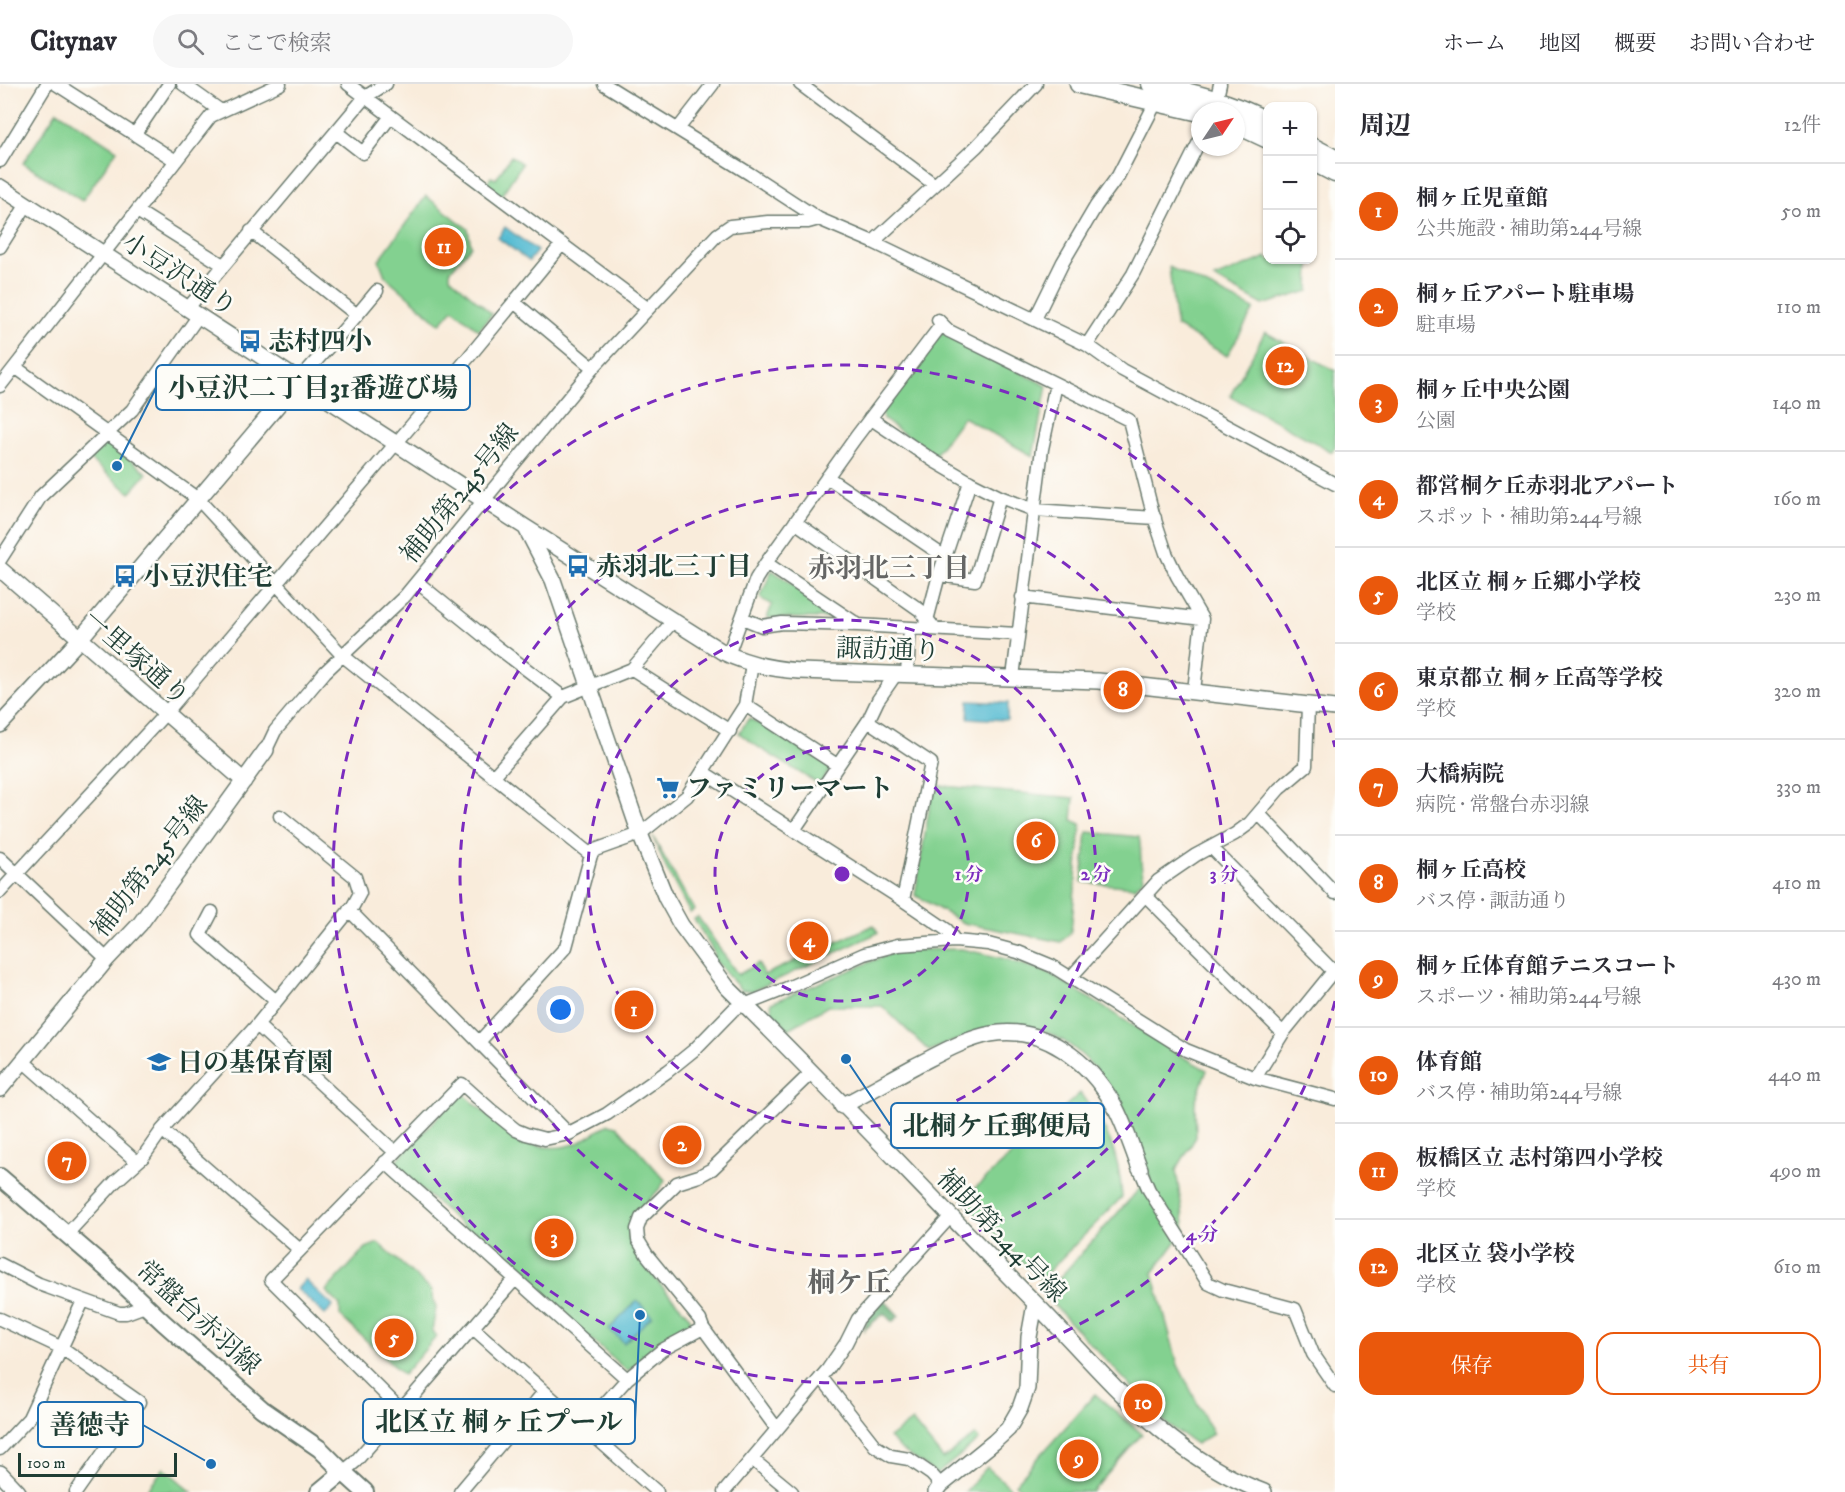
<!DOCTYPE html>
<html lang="ja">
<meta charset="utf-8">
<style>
:root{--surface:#fff;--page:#f7f7f7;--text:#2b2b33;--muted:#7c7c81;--line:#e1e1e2;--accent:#ea580c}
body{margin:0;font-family:"IM FELL DW Pica","Noto Serif JP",serif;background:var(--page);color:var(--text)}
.controls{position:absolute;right:18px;top:18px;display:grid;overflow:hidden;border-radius:12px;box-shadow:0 2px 4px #0004}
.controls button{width:54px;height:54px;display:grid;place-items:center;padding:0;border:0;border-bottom:2px solid var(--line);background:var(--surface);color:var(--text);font:30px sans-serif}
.compass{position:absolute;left:1191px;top:18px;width:54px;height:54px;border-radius:50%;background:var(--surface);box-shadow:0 2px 4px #0004;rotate:55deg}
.scale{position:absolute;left:18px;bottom:15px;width:159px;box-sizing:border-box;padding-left:6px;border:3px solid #1f3d34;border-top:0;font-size:16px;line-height:21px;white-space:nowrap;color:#1f3d34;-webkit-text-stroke:4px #fdfcf7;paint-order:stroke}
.you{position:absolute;left:561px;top:926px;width:21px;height:21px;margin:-15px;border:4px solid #fff;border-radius:50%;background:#1a73e8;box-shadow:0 0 0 9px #1a73e833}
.badge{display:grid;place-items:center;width:39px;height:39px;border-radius:50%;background:var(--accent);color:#fff;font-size:20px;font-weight:700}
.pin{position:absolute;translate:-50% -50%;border:3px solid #fff;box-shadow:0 2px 6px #0006}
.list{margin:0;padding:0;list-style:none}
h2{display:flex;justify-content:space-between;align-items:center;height:78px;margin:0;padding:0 24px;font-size:26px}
h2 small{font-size:20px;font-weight:400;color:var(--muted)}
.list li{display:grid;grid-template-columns:39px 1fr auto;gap:18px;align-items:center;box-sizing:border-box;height:96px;padding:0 24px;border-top:2px solid var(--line)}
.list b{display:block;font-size:22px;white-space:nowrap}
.list p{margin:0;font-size:20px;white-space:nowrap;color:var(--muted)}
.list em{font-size:20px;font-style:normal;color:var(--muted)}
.actions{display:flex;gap:12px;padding:18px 24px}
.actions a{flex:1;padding:14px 0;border:2px solid var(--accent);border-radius:18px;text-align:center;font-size:21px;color:var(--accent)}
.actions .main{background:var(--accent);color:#fff}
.icon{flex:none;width:33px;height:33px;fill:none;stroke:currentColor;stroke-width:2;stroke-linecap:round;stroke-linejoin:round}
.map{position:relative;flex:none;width:1335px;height:1408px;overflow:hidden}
header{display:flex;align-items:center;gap:36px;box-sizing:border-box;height:84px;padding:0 30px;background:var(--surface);border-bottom:2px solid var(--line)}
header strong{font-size:28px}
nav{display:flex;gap:33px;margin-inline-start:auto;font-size:21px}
.search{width:420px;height:54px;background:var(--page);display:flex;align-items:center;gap:15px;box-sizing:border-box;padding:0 21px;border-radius:33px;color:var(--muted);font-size:22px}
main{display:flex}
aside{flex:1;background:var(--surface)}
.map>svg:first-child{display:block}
</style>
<header>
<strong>Citynav</strong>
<div class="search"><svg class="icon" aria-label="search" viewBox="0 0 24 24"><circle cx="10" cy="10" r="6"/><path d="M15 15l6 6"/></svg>ここで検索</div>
<nav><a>ホーム</a><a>地図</a><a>概要</a><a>お問い合わせ</a></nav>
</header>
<main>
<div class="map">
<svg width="1335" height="1408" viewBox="0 0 1335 1408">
<rect width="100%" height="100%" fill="#fdfcf7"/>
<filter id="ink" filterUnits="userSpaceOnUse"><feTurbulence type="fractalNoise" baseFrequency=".0167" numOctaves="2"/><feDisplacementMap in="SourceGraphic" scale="12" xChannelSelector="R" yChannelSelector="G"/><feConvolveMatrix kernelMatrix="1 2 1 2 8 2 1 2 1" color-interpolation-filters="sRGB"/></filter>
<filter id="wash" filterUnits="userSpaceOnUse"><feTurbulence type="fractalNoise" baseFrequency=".008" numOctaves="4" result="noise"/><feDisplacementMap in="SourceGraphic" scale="24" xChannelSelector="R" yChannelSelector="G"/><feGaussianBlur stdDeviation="1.35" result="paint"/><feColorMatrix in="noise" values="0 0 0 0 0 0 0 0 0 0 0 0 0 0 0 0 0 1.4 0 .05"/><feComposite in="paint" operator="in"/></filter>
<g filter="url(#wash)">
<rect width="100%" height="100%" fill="#f9ecdb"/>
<path fill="#83d190" stroke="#518762" stroke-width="1.5" d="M57,27L117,66L82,117L23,79Z
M511,72L522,80L501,112L486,100L491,93L496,95Z
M426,112L468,145L471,162L450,187V193L492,230L479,246L453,225L440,240L385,192L379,176Z
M1267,173L1268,176H1305L1310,178L1309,207L1263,221L1214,194Z
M1169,183L1254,225L1227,272L1176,242Z
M942,248L1047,302L1033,372L963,333L935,371L883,335L882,329Z
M1265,248L1335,287V363L1332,368L1230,312Z
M104,359H110L147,389L130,409L88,374Z
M772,486L835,530L832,534H767L772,521L760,514Z
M749,634L829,681L830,686L821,698H815L761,665L739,649Z
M933,701L1074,714L1072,736L1081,740L1071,848L1061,858L963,839L915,811Z
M1087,748L1139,753C1142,767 1139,780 1144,794L1135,803L1082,798Z
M653,753L694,826L690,829L665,782Z
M698,833L738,891L758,879L764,891L874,841L878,849L753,907L741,906L712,873L715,870L694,835Z
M962,865L1006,875L1049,889L1185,974L1207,986L1195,1018L1196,1053L1176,1086L1185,1146L1153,1189L1178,1281L1213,1350L1196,1360L1168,1341L1044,1211L1150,1093C1127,1030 1093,947 1016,941C1010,940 1003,943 998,944C972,950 953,957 929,967L882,922H828L789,945L772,928L771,919L899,866Z
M1080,1009C1108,1044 1119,1069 1122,1113L1040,1196L962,1116Z
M464,1010C495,1038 531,1077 577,1059C588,1054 598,1046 609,1040L617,1042L665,1096C658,1111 644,1118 635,1132C616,1163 671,1211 689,1232L692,1239V1245L627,1287L397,1084L395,1078L459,1011Z
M378,1159L431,1206L436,1224L432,1247L437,1252L403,1291L340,1232V1221L326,1207L366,1164Z
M1095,1310L1142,1350L1092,1408H1024L1015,1400Z
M912,1337L943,1375L975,1351L979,1356L937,1390L903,1367L889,1354Z
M987,1383L1015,1408H965Z
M164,1384L192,1408H145Z"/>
<path fill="#6ab37a" stroke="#447857" stroke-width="1.5" d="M884,1216L899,1232L892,1238L884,1229L864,1246L867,1235Z"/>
<path fill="#54bbd2" stroke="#3a7c83" stroke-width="1.5" d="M505,143L537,167L529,177L498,154Z
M969,617L1008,619L1007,636L968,634Z
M305,1196L333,1222L325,1231L297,1205Z
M637,1217L652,1232L624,1259L609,1245Z"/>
</g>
<g filter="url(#ink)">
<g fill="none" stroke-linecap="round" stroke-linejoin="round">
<g stroke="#6b7a6e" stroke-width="15">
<path id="minor" d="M56,0L176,77
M183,0L221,27
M348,0L647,224
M604,0L750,90L819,135L873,158L1087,261L1122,286L1335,400
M800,0L935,101
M1214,27L1220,0
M678,45L713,0
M336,48L363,69L391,32
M135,50L169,0
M0,77L47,0
M137,127L223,181
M251,147L357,231L299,296
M873,158L976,63L1036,0
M0,163L27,120
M514,218L593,284
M188,224L365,13L386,0
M357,231L377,207
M1035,235L1063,178L1096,122L1118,92L1156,18
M938,236L949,247L1129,336L1153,430L1166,469L1177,492L1202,535L1194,607
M1087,261L1133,190L1200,56
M15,283L198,415L342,571L591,771
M0,302L211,32L280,0
M870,334L934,377L970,398L1000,413L1034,426L1155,434
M827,393L945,473
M795,438L920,526L935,545
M0,476L41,412L132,326L199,231
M766,479L857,540
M939,491L975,496L1000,413
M417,498L497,563L563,613
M1022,513L1202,535
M742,534L762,542L782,539L858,541L1017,550
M926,540L939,491L970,398
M728,571L756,495L766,479L856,353L942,240
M632,585L730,647
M907,590L910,544
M1013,593L1042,365L1056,300
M745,621L837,681
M868,637L931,679L903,816
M266,666L275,647L325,588L405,512L593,284L717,151L730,142L768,138H808L819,135
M703,688L903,816L947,846L955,857
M493,693L563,613L632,585L673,537
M1259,730L1335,809
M794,746L868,637L878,616L896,590
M1211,763L1333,887
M0,774L107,875
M0,808L165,630L439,309L562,160
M1145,811L1283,949
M349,826L569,1050
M212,828L200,851L276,917
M1071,893L1158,797L1196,771L1235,750L1250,739L1279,705L1306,682L1308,620
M257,941L395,1068
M479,958L566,863L591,771L595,766L640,750L687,712L745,621L752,580
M24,978L137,1078
M1255,994L1283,949L1335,885
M162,1046L300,1166
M385,1078L627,1295
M1140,1085L1149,1106L1208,1199L1223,1206L1295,1225L1313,1270L1335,1302
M67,1150L115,1098L143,1073L162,1046L257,941L353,822L360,809L355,793L280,732
M0,1180L39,1200L119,1229H126L145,1222
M0,1235L62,1264L139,1318L76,1408
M473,1244L657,1408
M821,1293L875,1362L891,1372L909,1375L931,1390L941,1401
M401,1326L271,1196L462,1000L491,1026L516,1046L526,1050L545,1055L569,1050L607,1030L668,987L694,966L734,925L785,905L864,870L898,861L955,857L988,860L1018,868L1052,882L1186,966L1255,994L1335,1015
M584,1343L627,1295L662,1266L703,1244
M777,1345L703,1244L700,1236L647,1171L638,1156L637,1145L641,1134L677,1099L699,1092L712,1085L811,989
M0,1365L29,1334L83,1217
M752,1375L792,1408
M343,1388L355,1378L401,1326L515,1195
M460,1408L544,1308
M724,1408L828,1285L846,1259L858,1235L950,1133"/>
</g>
<g stroke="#6b7a6e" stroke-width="18">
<path id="tertiary" d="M0,103L525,443L721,567C746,580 771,585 799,587L1098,597L1335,624
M527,446L553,496L640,750L666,814L681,841L727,903C831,1005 930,1112 1032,1216C1102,1287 1166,1372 1264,1408
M0,485L244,697
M0,641L80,555L299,296
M0,1005L107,875L140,840L266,666
M842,1022C867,1009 891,995 915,982C939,970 964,955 991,950C1044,941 1089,977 1114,1021C1125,1041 1132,1064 1140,1085
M0,1389L18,1408
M936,1408L941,1401L994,1358L1008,1345L1020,1324L1027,1304L1029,1253L1035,1220"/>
</g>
<g stroke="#6b7a6e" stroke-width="20">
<path id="secondary" d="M0,1093L107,1185L164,1239L262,1325L320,1365L343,1388L365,1408
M319,1408L343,1388"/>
</g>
<g stroke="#6b7a6e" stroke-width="21">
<path id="primary" d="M1079,0L1200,28
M1151,0C1192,9 1231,18 1268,38
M1236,40L1268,55
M1312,63L1335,75
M1312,77L1335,89"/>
</g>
<use href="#minor" stroke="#fff" stroke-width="12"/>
<use href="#tertiary" stroke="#fff" stroke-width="15"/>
<use href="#secondary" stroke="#fff" stroke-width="16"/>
<use href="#primary" stroke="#fff" stroke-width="18"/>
</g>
</g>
<g fill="none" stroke="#7b2cbf" stroke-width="3" stroke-dasharray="10 8">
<circle cx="842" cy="790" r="127"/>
<circle cx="842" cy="790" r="254"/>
<circle cx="842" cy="790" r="382"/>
<path d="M1335 917A509 509 0 1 1 1335 663"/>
</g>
<defs>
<g id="bus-bare" transform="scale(1.8)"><path d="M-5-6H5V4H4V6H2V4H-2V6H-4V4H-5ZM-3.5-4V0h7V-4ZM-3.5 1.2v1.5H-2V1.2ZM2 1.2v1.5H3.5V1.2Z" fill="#1f6fb2" stroke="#fdfcf7" stroke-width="2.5" paint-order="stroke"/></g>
<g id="supermarket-bare" transform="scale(1.8)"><path d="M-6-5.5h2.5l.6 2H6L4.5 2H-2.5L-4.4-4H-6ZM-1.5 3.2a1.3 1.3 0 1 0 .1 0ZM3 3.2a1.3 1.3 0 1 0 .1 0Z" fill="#1f6fb2" stroke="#fdfcf7" stroke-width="2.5" paint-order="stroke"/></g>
<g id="school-bare" transform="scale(1.8)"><path d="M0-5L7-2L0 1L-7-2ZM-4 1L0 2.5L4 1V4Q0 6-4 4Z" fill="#1f6fb2" stroke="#fdfcf7" stroke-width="2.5" paint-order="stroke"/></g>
</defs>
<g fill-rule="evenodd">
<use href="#bus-bare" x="250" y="257"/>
<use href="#bus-bare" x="578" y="482"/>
<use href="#bus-bare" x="125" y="492"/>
<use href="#supermarket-bare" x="668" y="704"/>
<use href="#school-bare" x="159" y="978"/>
</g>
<g text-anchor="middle" stroke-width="5" stroke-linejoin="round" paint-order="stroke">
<g font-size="26" fill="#1f3d34" stroke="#fdfcf7">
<text transform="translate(180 190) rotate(33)" y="9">小豆沢通り</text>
<text transform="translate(459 409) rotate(-51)" y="9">補助第245号線</text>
<text transform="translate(888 565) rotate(2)" y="9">諏訪通り</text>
<text transform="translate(137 573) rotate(41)" y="9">一里塚通り</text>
<text transform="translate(149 782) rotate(-52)" y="9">補助第245号線</text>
<text transform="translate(1002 1151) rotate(46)" y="9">補助第244号線</text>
<text transform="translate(199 1233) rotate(42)" y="9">常盤台赤羽線</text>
</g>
<g font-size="26" font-weight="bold" fill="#1f3d34" stroke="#fdfcf7" text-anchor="start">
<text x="268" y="266">志村四小</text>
<text x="596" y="491">赤羽北三丁目</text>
<text x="143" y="501">小豆沢住宅</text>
<text x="686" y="713">ファミリーマート</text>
<text x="177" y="987">日の基保育園</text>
</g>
<g font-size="27" font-weight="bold" fill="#656665" stroke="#fdfcf7">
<text x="889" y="493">赤羽北三丁目</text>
</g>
<g font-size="28" font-weight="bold" fill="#656665" stroke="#fdfcf7">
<text x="849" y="1208">桐ケ丘</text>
</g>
</g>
<circle cx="842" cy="790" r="9" fill="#7b2cbf" stroke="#fdfcf7" stroke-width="3"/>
<g font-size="18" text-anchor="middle" font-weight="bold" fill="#7b2cbf" stroke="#fdfcf7" stroke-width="5" stroke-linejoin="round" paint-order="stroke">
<text x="969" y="796">1 分</text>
<text x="1096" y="796">2 分</text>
<text x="1224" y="796">3 分</text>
<text x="1202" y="1156">4 分</text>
</g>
<path fill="none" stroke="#1f6fb2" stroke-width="2" d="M117 382L156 304M846 975L891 1042M640 1231L635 1337M211 1380L143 1341"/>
<g fill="#1f6fb2" stroke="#fdfcf7" stroke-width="2">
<circle cx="117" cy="382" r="6"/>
<circle cx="846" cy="975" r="6"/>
<circle cx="640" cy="1231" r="6"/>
<circle cx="211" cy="1380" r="6"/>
</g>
<g fill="#fdfcf7" stroke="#1f6fb2" stroke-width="2">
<rect x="156" y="281" width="314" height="45" rx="6"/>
<rect x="891" y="1019" width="213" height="45" rx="6"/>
<rect x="363" y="1315" width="272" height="45" rx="6"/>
<rect x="38" y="1318" width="105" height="45" rx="6"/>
</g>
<g font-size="27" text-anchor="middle" font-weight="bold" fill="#1f3d34">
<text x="313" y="313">小豆沢二丁目31番遊び場</text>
<text x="997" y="1051">北桐ケ丘郵便局</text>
<text x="499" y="1347">北区立 桐ヶ丘プール</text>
<text x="90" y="1350">善徳寺</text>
</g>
</svg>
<div class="controls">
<button>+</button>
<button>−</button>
<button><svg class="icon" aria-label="locate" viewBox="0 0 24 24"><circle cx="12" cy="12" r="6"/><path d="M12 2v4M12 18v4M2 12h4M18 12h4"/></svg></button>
</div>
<svg class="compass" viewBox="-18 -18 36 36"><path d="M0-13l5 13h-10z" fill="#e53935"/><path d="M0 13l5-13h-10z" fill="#7c7c81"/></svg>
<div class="scale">100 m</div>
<div class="you"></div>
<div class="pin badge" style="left:634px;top:926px">1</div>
<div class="pin badge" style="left:682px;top:1061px">2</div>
<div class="pin badge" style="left:554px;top:1154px">3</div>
<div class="pin badge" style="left:809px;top:857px">4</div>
<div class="pin badge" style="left:394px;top:1254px">5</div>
<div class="pin badge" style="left:1036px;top:757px">6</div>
<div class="pin badge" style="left:67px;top:1077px">7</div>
<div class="pin badge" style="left:1123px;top:606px">8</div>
<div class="pin badge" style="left:1079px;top:1375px">9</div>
<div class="pin badge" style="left:1143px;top:1319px">10</div>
<div class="pin badge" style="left:444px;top:163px">11</div>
<div class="pin badge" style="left:1285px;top:282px">12</div>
</div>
<aside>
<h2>周辺<small>12件</small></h2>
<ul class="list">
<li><span class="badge">1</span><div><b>桐ヶ丘児童館</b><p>公共施設 · 補助第244号線</p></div><em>50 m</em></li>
<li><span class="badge">2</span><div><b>桐ヶ丘アパート駐車場</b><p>駐車場</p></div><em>110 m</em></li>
<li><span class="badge">3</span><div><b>桐ヶ丘中央公園</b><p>公園</p></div><em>140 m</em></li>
<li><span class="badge">4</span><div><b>都営桐ケ丘赤羽北アパート</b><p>スポット · 補助第244号線</p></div><em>160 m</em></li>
<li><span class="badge">5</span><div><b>北区立 桐ヶ丘郷小学校</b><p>学校</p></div><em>230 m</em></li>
<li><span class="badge">6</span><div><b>東京都立 桐ヶ丘高等学校</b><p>学校</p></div><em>320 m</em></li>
<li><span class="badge">7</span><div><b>大橋病院</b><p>病院 · 常盤台赤羽線</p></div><em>330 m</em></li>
<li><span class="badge">8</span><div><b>桐ヶ丘高校</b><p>バス停 · 諏訪通り</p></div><em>410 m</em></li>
<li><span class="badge">9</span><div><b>桐ヶ丘体育館テニスコート</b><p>スポーツ · 補助第244号線</p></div><em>430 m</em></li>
<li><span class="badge">10</span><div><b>体育館</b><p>バス停 · 補助第244号線</p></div><em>440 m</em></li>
<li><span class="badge">11</span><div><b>板橋区立 志村第四小学校</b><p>学校</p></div><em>490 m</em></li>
<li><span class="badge">12</span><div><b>北区立 袋小学校</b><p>学校</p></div><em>610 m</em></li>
</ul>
<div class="actions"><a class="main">保存</a><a>共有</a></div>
</aside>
</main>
